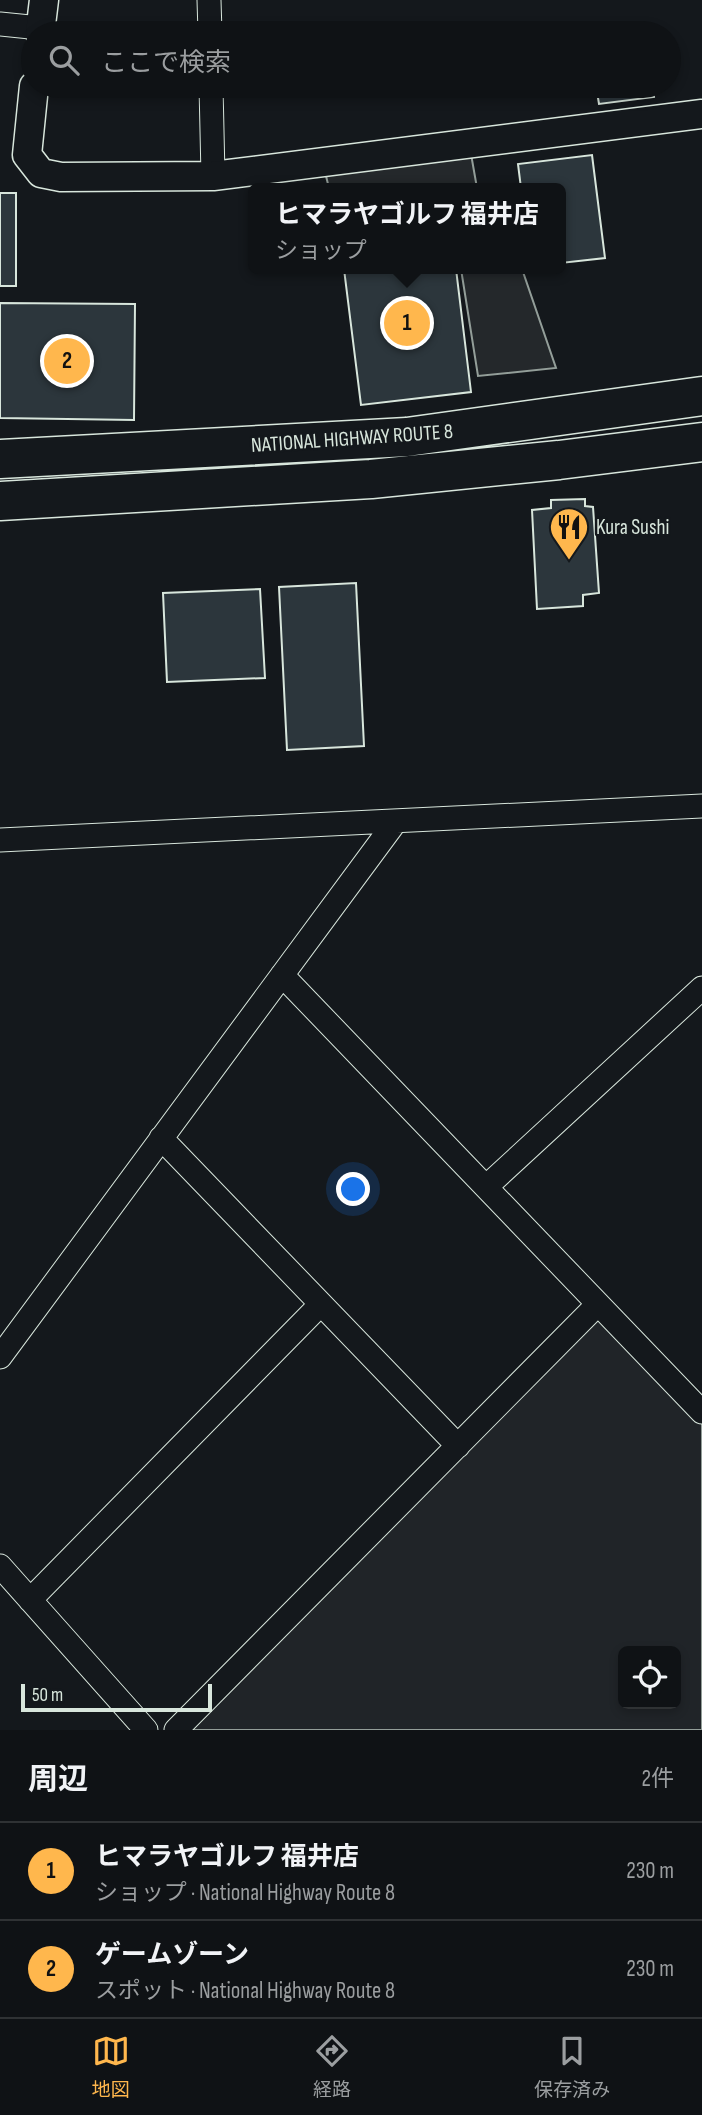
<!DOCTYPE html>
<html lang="ja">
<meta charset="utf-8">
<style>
:root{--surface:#0f1215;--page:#181b1e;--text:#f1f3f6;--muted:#9b9ea0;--line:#2f3234;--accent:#ffb74d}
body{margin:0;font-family:"Sofia Sans Condensed","Noto Sans JP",sans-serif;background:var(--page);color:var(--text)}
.controls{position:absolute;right:21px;bottom:21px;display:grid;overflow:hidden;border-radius:10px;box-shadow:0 4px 10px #0003}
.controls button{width:63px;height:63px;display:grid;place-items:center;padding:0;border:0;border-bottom:2px solid var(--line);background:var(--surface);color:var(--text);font:35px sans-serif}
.scale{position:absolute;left:21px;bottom:18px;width:191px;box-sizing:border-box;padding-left:7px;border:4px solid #d8e6dc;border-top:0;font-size:19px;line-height:24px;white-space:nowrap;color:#d8e6dc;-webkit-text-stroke:5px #14181c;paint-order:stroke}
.you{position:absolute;left:354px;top:1190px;width:24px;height:24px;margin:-18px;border:5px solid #fff;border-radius:50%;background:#1a73e8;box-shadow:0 0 0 10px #1a73e833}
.badge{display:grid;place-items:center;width:46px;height:46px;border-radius:50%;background:var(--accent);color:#111;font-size:23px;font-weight:700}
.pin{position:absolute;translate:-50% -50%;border:4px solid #fff;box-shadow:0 2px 7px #0006}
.popup{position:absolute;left:248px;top:183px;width:318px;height:91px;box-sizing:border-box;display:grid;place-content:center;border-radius:10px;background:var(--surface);filter:drop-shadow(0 2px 5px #0005);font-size:23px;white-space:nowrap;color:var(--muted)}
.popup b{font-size:26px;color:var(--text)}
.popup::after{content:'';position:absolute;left:50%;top:100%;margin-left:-14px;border:14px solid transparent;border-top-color:var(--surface)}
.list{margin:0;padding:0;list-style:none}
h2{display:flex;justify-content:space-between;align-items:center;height:91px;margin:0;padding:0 28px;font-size:30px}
h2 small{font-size:23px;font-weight:400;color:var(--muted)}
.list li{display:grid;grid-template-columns:46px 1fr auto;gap:21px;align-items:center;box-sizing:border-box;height:98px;padding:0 28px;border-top:2px solid var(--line)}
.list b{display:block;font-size:26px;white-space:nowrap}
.list p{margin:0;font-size:23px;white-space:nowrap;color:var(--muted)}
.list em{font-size:23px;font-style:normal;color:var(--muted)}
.icon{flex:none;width:38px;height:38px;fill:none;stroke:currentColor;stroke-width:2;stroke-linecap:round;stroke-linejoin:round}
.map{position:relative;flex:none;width:702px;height:1730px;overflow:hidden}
.search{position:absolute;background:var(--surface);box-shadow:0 4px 10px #0003;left:21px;right:21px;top:21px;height:77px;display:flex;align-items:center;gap:18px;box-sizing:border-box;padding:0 24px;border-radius:38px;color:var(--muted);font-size:26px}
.sheet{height:287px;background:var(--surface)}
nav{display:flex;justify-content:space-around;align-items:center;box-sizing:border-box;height:98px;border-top:2px solid var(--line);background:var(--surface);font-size:19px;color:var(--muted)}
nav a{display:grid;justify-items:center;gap:4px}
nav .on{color:var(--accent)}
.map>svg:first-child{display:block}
</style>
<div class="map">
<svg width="702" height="1730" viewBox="0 0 702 1730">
<rect width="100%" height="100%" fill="#14181c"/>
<path fill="#202428" stroke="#939e99" stroke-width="2" fill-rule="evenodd" d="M598,1304L702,1412V1730H189ZM623,1651H676V1704H623Z"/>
<path fill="#24282b" stroke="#939e99" stroke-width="2" d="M471,154L477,188H329L325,172Z
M461,269H522L556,368L478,376Z"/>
<path fill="#2c363c" stroke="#d8e6dc" stroke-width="2" d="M596,86H653L654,97L599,104Z
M592,155L605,258L561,263V188H521L518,164Z
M0,193H16V286H0Z
M344,269H456L471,392L361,405Z
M0,303L135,304L134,420L0,418Z
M585,499V506L593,507L599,593L583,595V606L537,609L532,510L551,508V500Z
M356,583L364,746L287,750L279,587Z
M260,589L265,678L167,682L163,593Z"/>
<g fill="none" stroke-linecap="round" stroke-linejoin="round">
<g stroke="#d8e6dc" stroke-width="25">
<path id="minor" d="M209,0L210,33
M0,24L40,28
M211,86L213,176
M0,840L702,806
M282,975L702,1412
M161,1138L458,1446
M486,1187L702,988
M0,1357L396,821
M0,1566L146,1730
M30,1600L321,1304
M176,1730L598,1304"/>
</g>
<g stroke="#d8e6dc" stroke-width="31">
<path id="tertiary" d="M40,33L44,0
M34,86L27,155L41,173L61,177L213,176L702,114"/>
</g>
<g stroke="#d8e6dc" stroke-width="41">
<path id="trunk" d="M0,459L407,437L702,396
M0,501L371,479L559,460L702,442"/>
</g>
<use href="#minor" stroke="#14181c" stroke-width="23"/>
<use href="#tertiary" stroke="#14181c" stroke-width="28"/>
<use href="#trunk" stroke="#14181c" stroke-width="38"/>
</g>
<defs>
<g id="restaurant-pin" transform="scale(2.0125)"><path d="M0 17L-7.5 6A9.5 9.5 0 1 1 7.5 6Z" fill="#ffb74d" stroke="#14181c"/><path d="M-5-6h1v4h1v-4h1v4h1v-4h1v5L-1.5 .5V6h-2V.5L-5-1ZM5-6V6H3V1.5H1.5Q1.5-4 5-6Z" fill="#111"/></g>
</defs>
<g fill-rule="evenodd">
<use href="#restaurant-pin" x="569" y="527"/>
</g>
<g text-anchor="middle" stroke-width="5" stroke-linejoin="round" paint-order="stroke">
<g font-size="21" fill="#d8e6dc" stroke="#14181c">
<text transform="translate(352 438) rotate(-4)" y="7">NATIONAL HIGHWAY ROUTE 8</text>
</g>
<g font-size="21" fill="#d8e6dc" stroke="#14181c" text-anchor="start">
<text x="596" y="534">Kura Sushi</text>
</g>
</g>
</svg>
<div class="controls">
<button><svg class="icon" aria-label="locate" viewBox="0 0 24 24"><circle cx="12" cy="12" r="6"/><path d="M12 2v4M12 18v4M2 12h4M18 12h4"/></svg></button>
</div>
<div class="scale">50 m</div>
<div class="you"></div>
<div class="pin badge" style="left:407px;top:323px">1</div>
<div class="popup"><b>ヒマラヤゴルフ 福井店</b>ショップ</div>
<div class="pin badge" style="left:67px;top:361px">2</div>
<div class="search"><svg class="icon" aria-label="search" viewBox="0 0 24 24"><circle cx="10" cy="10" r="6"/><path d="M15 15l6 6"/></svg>ここで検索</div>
</div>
<section class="sheet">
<h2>周辺<small>2件</small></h2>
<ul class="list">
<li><span class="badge">1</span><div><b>ヒマラヤゴルフ 福井店</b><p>ショップ · National Highway Route 8</p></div><em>230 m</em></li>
<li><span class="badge">2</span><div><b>ゲームゾーン</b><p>スポット · National Highway Route 8</p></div><em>230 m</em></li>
</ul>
</section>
<nav>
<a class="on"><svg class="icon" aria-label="map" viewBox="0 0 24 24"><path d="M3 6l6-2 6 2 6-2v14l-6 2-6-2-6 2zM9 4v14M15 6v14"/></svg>地図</a>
<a><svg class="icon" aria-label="directions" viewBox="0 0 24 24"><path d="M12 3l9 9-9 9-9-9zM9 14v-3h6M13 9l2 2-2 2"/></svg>経路</a>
<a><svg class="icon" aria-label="saved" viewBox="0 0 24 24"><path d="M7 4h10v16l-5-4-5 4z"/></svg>保存済み</a>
</nav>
